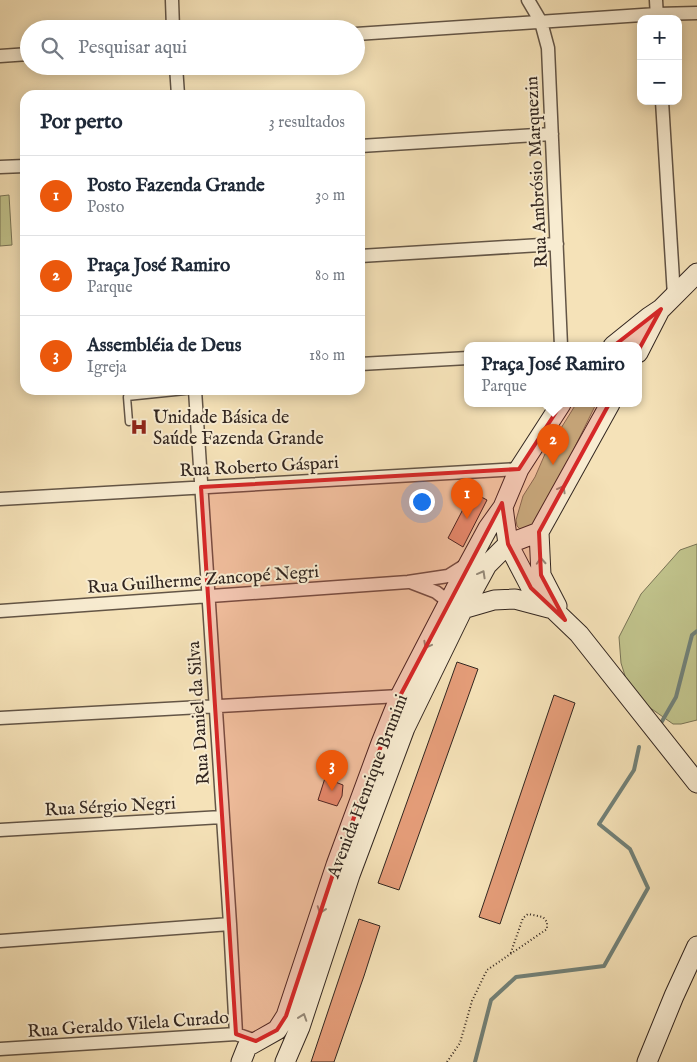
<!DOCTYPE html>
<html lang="pt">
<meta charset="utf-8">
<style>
:root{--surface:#fff;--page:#f2f2f3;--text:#1f2937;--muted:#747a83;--line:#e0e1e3;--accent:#ea580c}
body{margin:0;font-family:"IM FELL English",serif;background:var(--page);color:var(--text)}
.controls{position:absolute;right:15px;top:15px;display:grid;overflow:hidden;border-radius:10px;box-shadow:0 2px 12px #0003}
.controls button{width:45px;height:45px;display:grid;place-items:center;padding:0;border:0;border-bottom:1px solid var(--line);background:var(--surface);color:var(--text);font:25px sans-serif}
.you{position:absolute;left:421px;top:501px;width:18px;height:18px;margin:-12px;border:4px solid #fff;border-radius:50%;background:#1a73e8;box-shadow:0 0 0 8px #1a73e833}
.badge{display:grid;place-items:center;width:32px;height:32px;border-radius:50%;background:var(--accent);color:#fff;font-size:16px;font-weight:700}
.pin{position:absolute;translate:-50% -41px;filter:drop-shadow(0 1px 2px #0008)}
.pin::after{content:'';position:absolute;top:26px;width:18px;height:15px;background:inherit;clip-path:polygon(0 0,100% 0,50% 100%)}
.popup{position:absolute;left:464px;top:342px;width:178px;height:65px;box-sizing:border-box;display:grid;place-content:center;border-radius:10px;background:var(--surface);filter:drop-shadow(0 1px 4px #0005);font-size:16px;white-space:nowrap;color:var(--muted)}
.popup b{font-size:19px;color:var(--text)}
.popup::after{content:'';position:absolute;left:50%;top:100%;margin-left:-10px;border:10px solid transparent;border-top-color:var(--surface)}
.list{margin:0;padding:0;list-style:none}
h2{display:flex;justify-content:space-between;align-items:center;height:65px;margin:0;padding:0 20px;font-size:21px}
h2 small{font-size:16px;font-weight:400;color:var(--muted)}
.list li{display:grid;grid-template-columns:32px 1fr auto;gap:15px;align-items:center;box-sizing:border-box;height:80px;padding:0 20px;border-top:1px solid var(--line)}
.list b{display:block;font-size:19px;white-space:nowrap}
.list p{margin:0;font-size:16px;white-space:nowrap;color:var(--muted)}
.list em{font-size:16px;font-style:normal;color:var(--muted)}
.icon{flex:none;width:28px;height:28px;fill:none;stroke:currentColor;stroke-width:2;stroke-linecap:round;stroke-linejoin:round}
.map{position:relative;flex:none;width:697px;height:1062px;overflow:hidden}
.search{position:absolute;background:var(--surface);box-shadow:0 2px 12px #0003;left:20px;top:20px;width:345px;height:55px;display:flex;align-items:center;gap:12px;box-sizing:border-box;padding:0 18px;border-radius:28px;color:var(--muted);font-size:19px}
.panel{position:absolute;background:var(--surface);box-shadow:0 2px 12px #0003;left:20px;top:90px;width:345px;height:305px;border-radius:15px}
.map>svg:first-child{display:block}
</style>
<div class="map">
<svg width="697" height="1062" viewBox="0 0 697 1062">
<rect width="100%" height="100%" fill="#f5e2b8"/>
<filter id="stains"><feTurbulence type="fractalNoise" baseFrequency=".004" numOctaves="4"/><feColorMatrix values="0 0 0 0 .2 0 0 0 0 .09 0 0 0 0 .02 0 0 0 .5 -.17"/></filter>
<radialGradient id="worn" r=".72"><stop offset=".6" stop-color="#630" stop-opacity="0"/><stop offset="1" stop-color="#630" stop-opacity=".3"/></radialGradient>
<path fill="#c0c28b" stroke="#797456" d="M9,195L12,245L0,246V196Z
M576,404H596L537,524L522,531L517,526L516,520L523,496L535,477L545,454Z
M697,544V720L681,724H673L649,707L626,679L621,663L619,637L641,594L680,550Z"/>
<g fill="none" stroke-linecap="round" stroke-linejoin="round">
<path stroke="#728178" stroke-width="4" d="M661,723L676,697L692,635L697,631
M475,1062L491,1000L516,977L604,966L648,888L630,849L599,824L634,770L639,747"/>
</g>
<path fill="#e59d79" stroke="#322620" d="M472,492L487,500L463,547L448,538Z
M457,662L478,669L399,890L378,883Z
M554,695L575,703L500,924L479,917Z
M325,778L343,785L342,796L337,806L318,800Z
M359,919L380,926L364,976L334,1062H311Z"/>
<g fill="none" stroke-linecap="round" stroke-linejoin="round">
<g stroke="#635546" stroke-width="9">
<path id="service" d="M129,422L127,397L195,390"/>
</g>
<g stroke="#635546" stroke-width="15">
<path id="minor" d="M172,0L173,29
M528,0L541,22L548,48L561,346
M656,0L657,19
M356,34L657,14L697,13
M0,56L29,54
M176,66L178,95
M662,101L674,296
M360,146L552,134
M0,167L25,166
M360,256L557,244
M360,364L468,358
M195,390L230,924L236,1034
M0,499L519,469
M410,582L436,592L449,602
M0,611L408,582L448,576L467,564
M0,718L400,696
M0,830L222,817
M0,941L230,924
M0,1049L236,1034L256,1041"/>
</g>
<g stroke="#322620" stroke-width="21">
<path id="secondary" d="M613,346L649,317L661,309L697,273
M638,353L659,312
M503,507L508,544L531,588L579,634L697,783
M539,532L610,404
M539,532L541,575L557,606
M463,609L494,600L515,599L549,608
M241,1062L247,1047L277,1030L286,1016L336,865L381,743L400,696L469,563L488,528L503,507L519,469L561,404
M285,1062L300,1027L350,875L405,728L463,609L487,565L508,544L539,532
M647,1062L674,996L697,946"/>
</g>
<path stroke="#322620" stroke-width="2" stroke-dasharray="1 2.5" stroke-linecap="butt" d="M447,1062L460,1043L472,1001L485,974L487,970L547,929V922L543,917L528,914L523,918L510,955"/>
<use href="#service" stroke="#f8ecd1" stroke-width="6"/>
<use href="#minor" stroke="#f8ecd1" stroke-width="12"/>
<use href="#secondary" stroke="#f8ecd1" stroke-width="19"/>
</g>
<defs><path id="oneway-chevron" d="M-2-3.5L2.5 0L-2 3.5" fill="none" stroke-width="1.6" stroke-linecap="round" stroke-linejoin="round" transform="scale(1.25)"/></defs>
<g stroke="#958978">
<use href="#oneway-chevron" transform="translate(562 489) rotate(-61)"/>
<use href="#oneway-chevron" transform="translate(541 561) rotate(-93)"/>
<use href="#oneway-chevron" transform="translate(482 574) rotate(-61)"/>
<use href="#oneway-chevron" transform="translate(427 645) rotate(118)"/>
<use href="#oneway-chevron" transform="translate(321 910) rotate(109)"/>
<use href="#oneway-chevron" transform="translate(303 1017) rotate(-71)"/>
</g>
<path fill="#d62828" fill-opacity="0.2" stroke="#d62828" stroke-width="4" stroke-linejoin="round" d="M661,309L539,532L541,575L565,620L531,588L508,544L502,503L400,696L336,865L286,1016L277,1030L256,1041L236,1034L201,487L519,469L584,369Z"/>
<defs>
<g id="hospital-bare" transform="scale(1.35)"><path d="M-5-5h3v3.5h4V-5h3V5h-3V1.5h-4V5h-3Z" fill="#8f2418" stroke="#f8ecd1" stroke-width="2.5" paint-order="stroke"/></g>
</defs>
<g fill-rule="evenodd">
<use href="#hospital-bare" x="139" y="427"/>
</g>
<g text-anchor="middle" stroke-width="4" stroke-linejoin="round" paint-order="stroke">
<g font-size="18" fill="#322620" stroke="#f8ecd1">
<text transform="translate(536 172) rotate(-93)" y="6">Rua Ambrósio Marquezin</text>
<text transform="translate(259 466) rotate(-3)" y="6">Rua Roberto Gáspari</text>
<text transform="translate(203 579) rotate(-4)" y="6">Rua Guilherme Zancopé Negri</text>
<text transform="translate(198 713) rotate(-94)" y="6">Rua Daniel da Silva</text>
<text transform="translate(367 786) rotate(-69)" y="6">Avenida Henrique Brunini</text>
<text transform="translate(110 806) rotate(-3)" y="6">Rua Sérgio Negri</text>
<text transform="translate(128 1024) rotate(-4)" y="6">Rua Geraldo Vilela Curado</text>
</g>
<g font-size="18" fill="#322620" stroke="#f8ecd1" text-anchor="start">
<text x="153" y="423">Unidade Básica de<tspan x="153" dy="21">Saúde Fazenda Grande</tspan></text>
</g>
</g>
<rect width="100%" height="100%" filter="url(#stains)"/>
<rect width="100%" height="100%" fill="url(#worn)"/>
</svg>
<div class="controls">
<button>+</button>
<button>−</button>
</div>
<div class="you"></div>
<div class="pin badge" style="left:467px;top:519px">1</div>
<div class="pin badge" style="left:553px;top:465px">2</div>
<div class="popup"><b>Praça José Ramiro</b>Parque</div>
<div class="pin badge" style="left:332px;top:791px">3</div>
<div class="search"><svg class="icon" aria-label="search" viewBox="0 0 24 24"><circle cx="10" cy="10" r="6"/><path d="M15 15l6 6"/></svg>Pesquisar aqui</div>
<section class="panel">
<h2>Por perto<small>3 resultados</small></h2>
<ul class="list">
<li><span class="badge">1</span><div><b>Posto Fazenda Grande</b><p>Posto</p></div><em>30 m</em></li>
<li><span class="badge">2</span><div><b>Praça José Ramiro</b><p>Parque</p></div><em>80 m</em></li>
<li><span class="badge">3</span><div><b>Assembléia de Deus</b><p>Igreja</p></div><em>180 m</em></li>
</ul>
</section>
</div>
